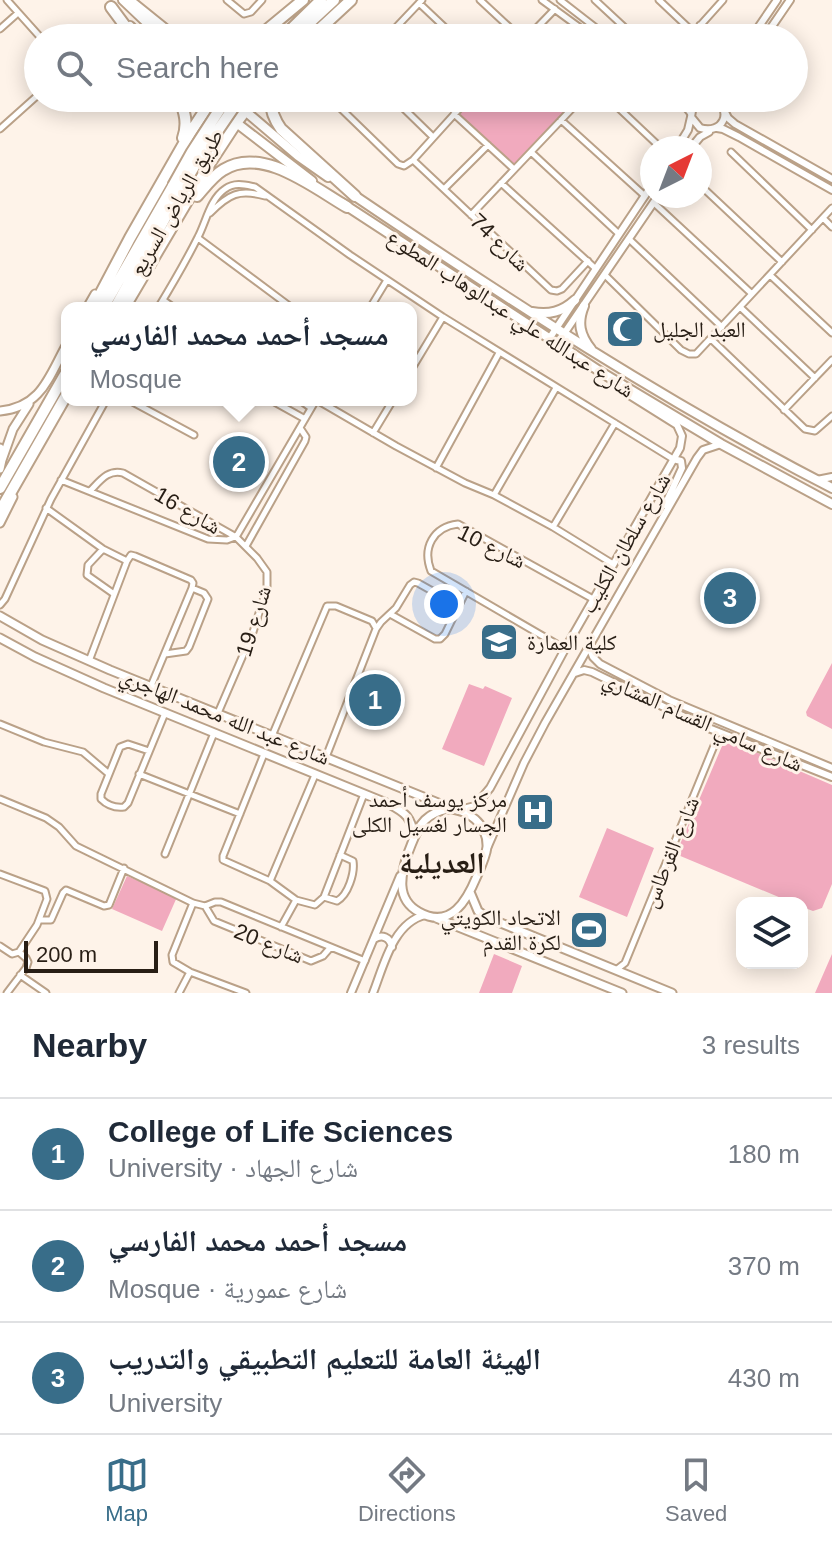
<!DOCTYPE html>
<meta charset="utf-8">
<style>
:root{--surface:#fff;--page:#f6f6f7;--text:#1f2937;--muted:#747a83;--line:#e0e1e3;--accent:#386d89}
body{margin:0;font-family:Helvetica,"Noto Naskh Arabic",sans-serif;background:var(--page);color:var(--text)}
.controls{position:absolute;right:24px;bottom:24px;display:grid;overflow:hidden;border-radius:16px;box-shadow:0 4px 20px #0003}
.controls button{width:72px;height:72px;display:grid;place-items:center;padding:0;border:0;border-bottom:2px solid var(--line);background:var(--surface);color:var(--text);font:40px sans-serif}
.compass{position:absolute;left:640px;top:136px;width:72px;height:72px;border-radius:50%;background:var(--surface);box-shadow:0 4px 20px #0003;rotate:42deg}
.scale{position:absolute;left:24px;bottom:20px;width:134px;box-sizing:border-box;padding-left:8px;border:4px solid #281e15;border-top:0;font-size:22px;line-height:28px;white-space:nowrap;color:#281e15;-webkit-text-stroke:6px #fef3e9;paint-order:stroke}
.you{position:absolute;left:444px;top:604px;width:28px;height:28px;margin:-20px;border:6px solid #fff;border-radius:50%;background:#1a73e8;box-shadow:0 0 0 12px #1a73e833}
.badge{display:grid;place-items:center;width:52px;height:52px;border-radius:50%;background:var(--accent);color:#fff;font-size:26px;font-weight:700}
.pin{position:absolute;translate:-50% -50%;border:4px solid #fff;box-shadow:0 2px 8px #0006}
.popup{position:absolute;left:61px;top:302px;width:356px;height:104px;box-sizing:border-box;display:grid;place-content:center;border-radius:16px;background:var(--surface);filter:drop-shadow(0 2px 6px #0005);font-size:26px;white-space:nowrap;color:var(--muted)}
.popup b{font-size:30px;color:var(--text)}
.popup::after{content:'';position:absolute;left:50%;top:100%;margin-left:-16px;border:16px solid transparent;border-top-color:var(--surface)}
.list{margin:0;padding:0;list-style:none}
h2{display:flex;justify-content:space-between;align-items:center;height:104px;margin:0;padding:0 32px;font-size:34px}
h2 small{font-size:26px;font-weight:400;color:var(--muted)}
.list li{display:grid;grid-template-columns:52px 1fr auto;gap:24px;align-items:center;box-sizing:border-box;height:112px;padding:0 32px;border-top:2px solid var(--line)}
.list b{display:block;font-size:30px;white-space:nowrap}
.list p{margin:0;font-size:26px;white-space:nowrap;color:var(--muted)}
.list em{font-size:26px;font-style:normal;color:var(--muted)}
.icon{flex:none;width:44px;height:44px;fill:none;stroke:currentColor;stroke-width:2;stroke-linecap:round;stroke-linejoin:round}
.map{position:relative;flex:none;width:832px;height:993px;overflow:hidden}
.search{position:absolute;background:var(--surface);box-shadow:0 4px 20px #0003;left:24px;right:24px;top:24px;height:88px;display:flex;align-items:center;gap:20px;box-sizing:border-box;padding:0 28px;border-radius:44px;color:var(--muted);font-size:30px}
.sheet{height:440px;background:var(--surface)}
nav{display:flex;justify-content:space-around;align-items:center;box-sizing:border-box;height:112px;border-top:2px solid var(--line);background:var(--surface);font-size:22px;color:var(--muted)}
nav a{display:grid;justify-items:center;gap:4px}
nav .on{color:var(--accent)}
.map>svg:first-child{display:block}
</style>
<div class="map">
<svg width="832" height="993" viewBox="0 0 832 993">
<rect width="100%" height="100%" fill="#fef3e9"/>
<path fill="#f1aabe" d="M474,98H568L573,103L513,165L458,115Z
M832,663V729L807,716L806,712Z
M469,684L483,689L485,686L512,698L484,766L442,749Z
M725,739L832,785V884L822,908L813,911L802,907V903H793L678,855V849Z
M607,828L654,848L627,917L579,897Z
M127,876L177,897L162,931L112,909Z
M494,954L522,966L512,993H479Z
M832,954V993H815Z"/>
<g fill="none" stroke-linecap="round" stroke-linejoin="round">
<g stroke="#baa188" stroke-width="9">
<path id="minor" d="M7,0L41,38
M227,0L244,14L251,12L262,0
M480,0L521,38
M542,0L594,38
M560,0L609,38
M595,0L636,38
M659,0L694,33
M419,3L456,38
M700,25L715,38
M0,29L18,13
M386,38L422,0
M527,38L555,9
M689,38L723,0
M330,98L398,164L404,166L413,160L469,98
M393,98L433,137
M608,98L661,148
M678,98L691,114
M454,114L514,169
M561,120L645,196
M0,129L38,95
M531,152L619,234
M731,152L812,230
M413,160L551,290L557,291L562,289L588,261
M501,183L596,269
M700,185L782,262
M444,189L488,145
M654,203L752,294
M210,213C229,194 239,189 265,196
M471,215L582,98
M823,218L832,227
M198,238L292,308
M629,239L722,327
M605,275L681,350L689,354H696L832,208
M770,275L832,333
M163,300L174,308
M740,307L815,378
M158,308C172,285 186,261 198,237C206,222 210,199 225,189C235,182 245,185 255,187L350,255L443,317L673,459
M370,308L387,280
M711,339L805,429L815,431L832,416
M411,370L443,317
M129,400L194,435
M271,400L305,419
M300,400L311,408
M317,400L396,446L465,483L494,495L553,527L613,564
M784,410L832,360
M373,433L393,400
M436,468L499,353
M61,480L208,539L227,540L235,537
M90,491C100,481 108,469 123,473L236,537L257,558L267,572V588L253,632L218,713
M494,495L556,388
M46,508L103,549L127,561
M553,527L615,423
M236,537L316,400
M246,546L305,441L306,437L300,428
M103,549L88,565L87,575L114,594
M127,561L131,555L135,556L191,580L193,583L192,588
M0,605L5,599L51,499L106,400
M390,614L435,639H440L445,634L466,591
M565,649L431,571C422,548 433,527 458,524L593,599
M165,654L186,651L189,647L208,599L204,593L192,588
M89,661L127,561
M151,686L192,588
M0,724L44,742L83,752L109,774
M272,736L327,606H336L372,621L376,628
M149,751L128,744L120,747L101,794V799C108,806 115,808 124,807L128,803L165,713
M264,754L223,856V860L270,881L296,900L315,905L324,897L364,794
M326,757L376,629L381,622L396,608L410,585L414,582L418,583L459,606
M139,774L240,814
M0,799L46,818L59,827L76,846L193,903L205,906
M165,854L214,733
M0,874L45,891L47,899L37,925L19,952
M270,881L315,775
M324,897L337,901C348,895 355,873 353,861L340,855
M193,903L172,955L173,962L190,972L246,993
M205,906L215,902H221L365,961
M205,906L214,921L311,961L323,956L330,948
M39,920H51L63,893L66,890L104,906L109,905L124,868
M281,927L296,900
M0,946L12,954L19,952
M616,970L625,963L716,741L729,736
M20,975L46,993
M7,993L26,968L28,962L26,958L19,952
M179,993L190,972"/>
</g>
<g stroke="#baa188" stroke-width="10">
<path id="tertiary" d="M751,38L777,0
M764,38L790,0
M702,98L693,105L691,117L700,128C723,135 734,111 714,98
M725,112L728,118L735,124L832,179
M717,128L723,129L739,137L832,190
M677,148L688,130L691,117
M691,148L700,137L709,132
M549,339L652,185
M557,344L658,196
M817,480L832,477
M665,505L682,468L681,461L673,459
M589,647L593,657L600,664L669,700L832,768
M575,673L584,670L592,672L701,725L832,777
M459,810L475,806L490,788L565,649L680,448L682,436L677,425L618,388L613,382
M488,846L524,763L545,723L697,458L703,450L721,444
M374,939C382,934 390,937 392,947
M351,993L400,876
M373,993C384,965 393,923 425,915"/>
</g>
<g stroke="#baa188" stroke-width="11">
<path id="secondary" d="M87,308L95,294
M0,411C42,407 49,376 67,344
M0,448L2,460L0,469
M2,460L13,429L29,404
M0,523L13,497
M0,616L42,640L110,670L453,809
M0,638L35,657L104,688L389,804C406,813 411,817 414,836
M447,809C468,809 488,824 487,847C486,856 481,867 477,876C467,900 451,930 419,912C395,899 401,874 408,853C413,841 416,829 425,820C431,814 438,811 447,809Z
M470,892L478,911L486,917L672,993
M436,918L622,993"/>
</g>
<g stroke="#baa188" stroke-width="12">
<path id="primary" d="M123,0L163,38
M130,26L142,38
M230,98L298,156L328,177
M234,121L312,181
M352,194C507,299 665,402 832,488
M342,203L604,374L721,444L832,504
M584,306C577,323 580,335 591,349
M532,312C549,315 562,312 575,300"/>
</g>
<g stroke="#baa188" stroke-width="14">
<path id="motorway" d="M128,0L175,38
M111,7L134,38
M257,38L303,0
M282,38L321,0
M293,38L334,0
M310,38L351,0
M179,98C185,112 188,124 183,138
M271,98C270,110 274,119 281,129L355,196
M197,196C205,187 213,176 223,170C262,145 314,188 347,207
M93,308L130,238L190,133L213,98
M103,308L173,186
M115,308L180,191
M124,308L206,169L236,123L255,98
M0,488L67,371
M0,511L67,394"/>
</g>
<use href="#minor" stroke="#fff" stroke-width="5"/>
<use href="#tertiary" stroke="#fff" stroke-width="6"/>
<use href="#secondary" stroke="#fff" stroke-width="7"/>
<use href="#primary" stroke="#fff" stroke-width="8"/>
<use href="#motorway" stroke="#fff" stroke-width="10"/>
<g stroke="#baa188" stroke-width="14" stroke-linecap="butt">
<path id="motorway-bridge" d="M173,186L192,152L227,98
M180,191L199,158L240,98"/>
</g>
<use href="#motorway-bridge" stroke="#fff" stroke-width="10"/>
</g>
<defs>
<g id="mosque-square" transform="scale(2)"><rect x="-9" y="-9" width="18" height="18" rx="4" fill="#386d89" stroke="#fef3e9"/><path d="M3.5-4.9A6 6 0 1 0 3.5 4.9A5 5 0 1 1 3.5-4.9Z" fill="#fff"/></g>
<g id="university-square" transform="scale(2)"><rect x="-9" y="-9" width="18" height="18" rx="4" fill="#386d89" stroke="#fef3e9"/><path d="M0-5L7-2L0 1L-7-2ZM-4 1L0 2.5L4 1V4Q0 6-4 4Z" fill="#fff"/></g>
<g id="hospital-square" transform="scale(2)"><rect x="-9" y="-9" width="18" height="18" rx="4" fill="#386d89" stroke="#fef3e9"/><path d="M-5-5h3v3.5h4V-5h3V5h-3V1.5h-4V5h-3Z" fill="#fff"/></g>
<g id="stadium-square" transform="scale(2)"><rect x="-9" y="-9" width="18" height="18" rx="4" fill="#386d89" stroke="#fef3e9"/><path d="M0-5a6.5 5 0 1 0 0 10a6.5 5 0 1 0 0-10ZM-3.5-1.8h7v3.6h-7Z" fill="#fff"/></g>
</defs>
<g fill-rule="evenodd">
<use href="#mosque-square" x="625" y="329"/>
<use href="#university-square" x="499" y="642"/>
<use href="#hospital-square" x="535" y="812"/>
<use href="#stadium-square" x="589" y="930"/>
</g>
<g text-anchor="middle" stroke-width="6" stroke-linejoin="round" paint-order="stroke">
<g font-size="22" fill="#281e15" stroke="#fef3e9">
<text transform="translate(176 202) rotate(-60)" y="8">طريق الرياض السريع</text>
<text transform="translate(500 242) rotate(44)" y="8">شارع 74</text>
<text transform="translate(511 313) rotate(33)" y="8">شارع عبدالله علي عبدالوهاب المطوع</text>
<text transform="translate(188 510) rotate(30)" y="8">شارع 16</text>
<text transform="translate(625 543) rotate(-60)" y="8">شارع سلطان الكليب</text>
<text transform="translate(492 546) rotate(26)" y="8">شارع 10</text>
<text transform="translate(253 621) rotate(-73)" y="8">شارع 19</text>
<text transform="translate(225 716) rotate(22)" y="8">شارع عبد الله محمد الهاجري</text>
<text transform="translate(703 721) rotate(24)" y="8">شارع سامي القسام المشاري</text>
<text transform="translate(670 852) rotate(-68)" y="8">شارع القرطاس</text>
<text transform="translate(269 943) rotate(22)" y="8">شارع 20</text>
</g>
<g font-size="22" fill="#281e15" stroke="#fef3e9" text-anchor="start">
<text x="653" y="337">العبد الجليل</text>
<text x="527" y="650">كلية العمارة</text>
<text x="507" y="807" text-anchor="end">مركز يوسف أحمد<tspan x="507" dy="25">الجسار لغسيل الكلى</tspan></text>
<text x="561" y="925" text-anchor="end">الاتحاد الكويتي<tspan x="561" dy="25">لكرة القدم</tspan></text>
</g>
<g font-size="30" font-weight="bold" fill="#281e15" stroke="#fef3e9">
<text x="442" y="873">العديلية</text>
</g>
</g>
</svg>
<div class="controls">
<button><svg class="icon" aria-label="layers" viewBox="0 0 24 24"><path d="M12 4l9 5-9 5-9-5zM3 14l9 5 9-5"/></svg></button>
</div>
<svg class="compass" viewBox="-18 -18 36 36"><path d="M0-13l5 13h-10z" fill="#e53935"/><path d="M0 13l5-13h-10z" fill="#747a83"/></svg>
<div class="scale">200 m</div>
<div class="you"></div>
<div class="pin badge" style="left:375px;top:700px">1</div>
<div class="pin badge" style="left:239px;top:462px">2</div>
<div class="popup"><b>مسجد أحمد محمد الفارسي</b>Mosque</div>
<div class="pin badge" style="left:730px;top:598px">3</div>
<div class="search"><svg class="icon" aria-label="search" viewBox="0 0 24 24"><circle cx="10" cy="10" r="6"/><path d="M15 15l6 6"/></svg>Search here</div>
</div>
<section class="sheet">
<h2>Nearby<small>3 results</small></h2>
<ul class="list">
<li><span class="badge">1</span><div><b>College of Life Sciences</b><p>University · شارع الجهاد</p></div><em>180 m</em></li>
<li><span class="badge">2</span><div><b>مسجد أحمد محمد الفارسي</b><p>Mosque · شارع عمورية</p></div><em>370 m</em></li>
<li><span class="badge">3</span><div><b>الهيئة العامة للتعليم التطبيقي والتدريب</b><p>University</p></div><em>430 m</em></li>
</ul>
</section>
<nav>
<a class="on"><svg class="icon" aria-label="map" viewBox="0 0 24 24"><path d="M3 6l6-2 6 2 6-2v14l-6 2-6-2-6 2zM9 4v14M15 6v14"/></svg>Map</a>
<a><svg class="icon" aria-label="directions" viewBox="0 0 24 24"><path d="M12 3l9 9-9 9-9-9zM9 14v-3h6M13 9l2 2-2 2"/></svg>Directions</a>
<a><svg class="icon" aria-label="saved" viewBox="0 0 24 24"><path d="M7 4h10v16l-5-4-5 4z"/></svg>Saved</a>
</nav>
